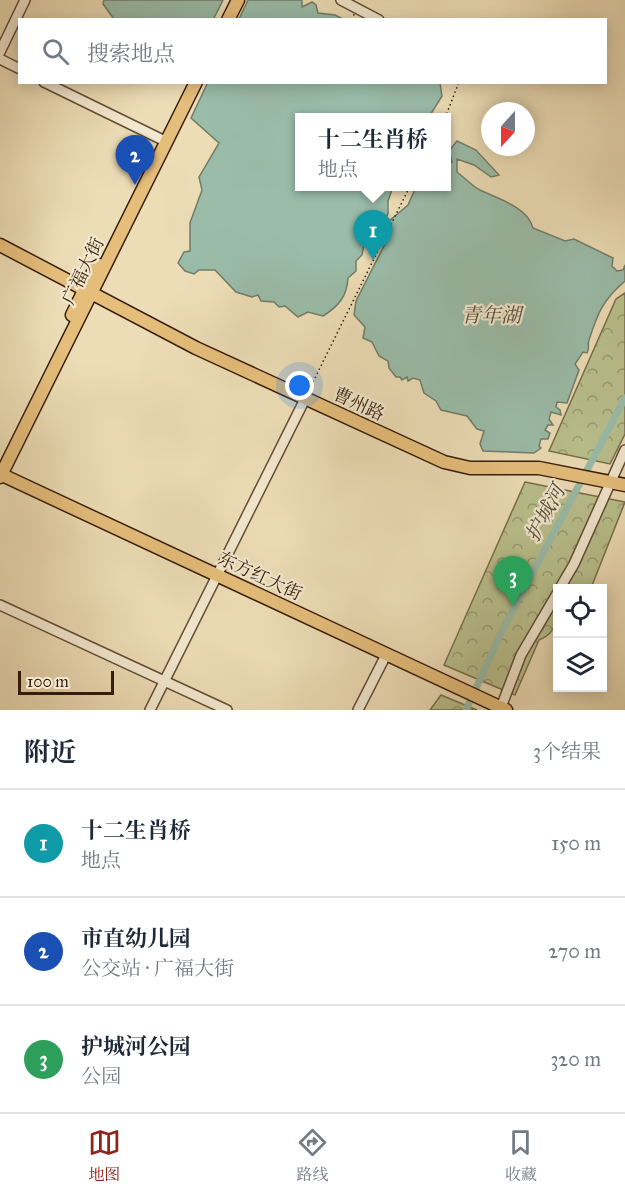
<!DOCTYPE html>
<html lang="zh">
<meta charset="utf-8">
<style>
:root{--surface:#fff;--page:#f2f2f3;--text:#1f2937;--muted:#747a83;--line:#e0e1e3;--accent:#8f2418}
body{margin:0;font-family:"IM FELL Great Primer","Noto Serif SC",serif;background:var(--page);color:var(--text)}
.controls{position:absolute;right:18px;bottom:18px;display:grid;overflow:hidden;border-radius:0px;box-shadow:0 3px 15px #0003}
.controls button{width:54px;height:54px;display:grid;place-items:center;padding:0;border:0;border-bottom:2px solid var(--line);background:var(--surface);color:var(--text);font:30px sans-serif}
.compass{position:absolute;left:481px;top:102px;width:54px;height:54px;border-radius:50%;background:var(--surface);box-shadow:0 3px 15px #0003;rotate:201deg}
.scale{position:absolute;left:18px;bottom:15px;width:96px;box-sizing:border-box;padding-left:6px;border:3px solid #361e0c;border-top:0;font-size:16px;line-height:21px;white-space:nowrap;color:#361e0c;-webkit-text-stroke:4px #f3e9d0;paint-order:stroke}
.you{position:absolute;left:300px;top:386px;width:21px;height:21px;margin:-15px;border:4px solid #fff;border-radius:50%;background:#1a73e8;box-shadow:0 0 0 9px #1a73e833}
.badge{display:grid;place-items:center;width:39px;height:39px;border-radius:50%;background:var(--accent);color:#fff;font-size:20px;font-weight:700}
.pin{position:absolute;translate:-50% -50px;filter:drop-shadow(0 2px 3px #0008)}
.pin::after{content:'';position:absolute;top:32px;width:21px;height:18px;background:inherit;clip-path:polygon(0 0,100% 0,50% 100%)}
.popup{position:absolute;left:295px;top:113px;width:156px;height:78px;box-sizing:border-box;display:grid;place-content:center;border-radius:0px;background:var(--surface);filter:drop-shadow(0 2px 4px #0005);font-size:20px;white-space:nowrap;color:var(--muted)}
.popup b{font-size:22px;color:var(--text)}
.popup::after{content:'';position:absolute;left:50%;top:100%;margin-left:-12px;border:12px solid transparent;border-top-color:var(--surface)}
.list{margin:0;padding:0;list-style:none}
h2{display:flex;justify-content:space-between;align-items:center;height:78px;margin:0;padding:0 24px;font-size:26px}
h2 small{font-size:20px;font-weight:400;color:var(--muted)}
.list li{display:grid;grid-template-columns:39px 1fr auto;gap:18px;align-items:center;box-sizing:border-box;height:108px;padding:0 24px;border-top:2px solid var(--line)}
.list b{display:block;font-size:22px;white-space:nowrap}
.list p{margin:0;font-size:20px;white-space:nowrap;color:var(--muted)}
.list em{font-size:20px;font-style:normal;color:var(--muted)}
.icon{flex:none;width:33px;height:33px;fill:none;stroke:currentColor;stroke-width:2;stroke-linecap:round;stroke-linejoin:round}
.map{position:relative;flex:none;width:625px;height:710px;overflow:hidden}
.search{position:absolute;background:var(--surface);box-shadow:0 3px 15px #0003;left:18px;right:18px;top:18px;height:66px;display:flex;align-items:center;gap:15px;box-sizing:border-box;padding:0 21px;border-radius:0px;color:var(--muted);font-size:22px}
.sheet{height:402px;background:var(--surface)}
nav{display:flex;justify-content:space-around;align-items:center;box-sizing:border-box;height:84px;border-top:2px solid var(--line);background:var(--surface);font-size:16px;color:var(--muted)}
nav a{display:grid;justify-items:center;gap:3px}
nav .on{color:var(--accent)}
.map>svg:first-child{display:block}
</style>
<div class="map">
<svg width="625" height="710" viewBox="0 0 625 710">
<defs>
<pattern id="forest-crowns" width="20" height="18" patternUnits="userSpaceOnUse" patternTransform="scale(1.5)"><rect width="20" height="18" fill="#b9c08d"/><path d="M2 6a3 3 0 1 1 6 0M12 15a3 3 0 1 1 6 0" fill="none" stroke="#979b72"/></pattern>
</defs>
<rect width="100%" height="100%" fill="#edddb6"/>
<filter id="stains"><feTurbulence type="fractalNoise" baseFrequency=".00333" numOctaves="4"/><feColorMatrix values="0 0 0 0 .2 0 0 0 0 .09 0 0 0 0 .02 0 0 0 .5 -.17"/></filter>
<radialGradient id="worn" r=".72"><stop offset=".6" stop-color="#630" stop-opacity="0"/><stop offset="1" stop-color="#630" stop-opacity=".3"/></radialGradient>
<path fill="url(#forest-crowns)" stroke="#786f4c" stroke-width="1.5" d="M625,293V434L610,464L549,451L616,299Z
M525,482L625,502L591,588H558C557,608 562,632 539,640L515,695L444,665Z
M441,695L477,710H430Z"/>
<path fill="#9abca9" stroke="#727d6a" stroke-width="1.5" d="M104,0H223L213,20L114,19L103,4Z
M248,0H302V7L312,2L316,5L318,13L335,15L343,19H239Z
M208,82L440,83L442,96L429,117L300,118V186L393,187L388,201V214L384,221L367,235L362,234L361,238L365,240L362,255L356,261V271L348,278C347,296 339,306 323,316L308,312L298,317L285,306L279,307L274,302L261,301L258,295L252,297L236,292L215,270H199L194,274L185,271L178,263L184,252L190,251V223L202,190L199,177L219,143L191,118Z
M457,141L476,150L499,175L491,177L474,165L457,159V172C464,177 472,186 480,190C498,199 528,207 533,228L565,241L574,239L613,258L612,266L617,271L623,270L625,265V281C603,300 598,312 589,340C587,346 590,347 587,353L583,352L575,364L579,370L567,403L557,402L556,407L560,410L561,415L551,412L549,419L553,425H548L545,430L550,433L548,439H541L539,446L541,448L534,453L483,451L480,444L484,431L477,429L467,416L441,410L436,401L424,393L420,380L413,378L408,381L407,377L402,380L400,377H396L389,368L388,361L379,356L372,342L363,338L365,327L354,315L356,301L388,238L389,221L408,205L416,187L446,186L447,164L452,162L449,151Z"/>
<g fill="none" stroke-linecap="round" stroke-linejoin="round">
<path stroke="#9abca9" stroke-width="7" d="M466,710L503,629L625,398"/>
<g stroke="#644e36" stroke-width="12">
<path id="minor" d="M341,0L379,20
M0,52L25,0
M0,59L20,69
M44,82L167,142
M560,588L574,564L625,450
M0,605L227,710
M150,710L305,399
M358,710L386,655
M500,710L521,655L558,592"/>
</g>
<g stroke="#361e0c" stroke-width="15">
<path id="major" d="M228,20L238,0
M0,245L196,348L444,462L470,468H539L625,485
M72,315L97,264
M0,474L506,710
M0,477L196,82"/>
</g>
<path stroke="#361e0c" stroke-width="1.5" stroke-dasharray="1.5 3" stroke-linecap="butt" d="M353,20L354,14
M445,118L459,82
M309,390L410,186"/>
<use href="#minor" stroke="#f3e9d0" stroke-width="9"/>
<use href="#major" stroke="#e6be7b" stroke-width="12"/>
</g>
<g text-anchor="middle" stroke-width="4.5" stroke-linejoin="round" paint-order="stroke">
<g font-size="18" fill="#361e0c" stroke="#f3e9d0">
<text transform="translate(83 271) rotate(-64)" y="6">广福大街</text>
<text transform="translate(359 404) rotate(25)" y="6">曹州路</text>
<text transform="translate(260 576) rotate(25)" y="6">东方红大街</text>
</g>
<g font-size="20" font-style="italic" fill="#544d3b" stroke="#f3e9d0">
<text x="491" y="322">青年湖</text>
<text transform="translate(545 513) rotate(-62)" y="7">护城河</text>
</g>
</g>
<rect width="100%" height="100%" filter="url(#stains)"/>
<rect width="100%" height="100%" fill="url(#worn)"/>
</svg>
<div class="controls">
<button><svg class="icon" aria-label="locate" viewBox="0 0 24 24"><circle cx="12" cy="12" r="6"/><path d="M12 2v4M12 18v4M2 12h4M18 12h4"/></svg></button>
<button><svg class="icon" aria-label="layers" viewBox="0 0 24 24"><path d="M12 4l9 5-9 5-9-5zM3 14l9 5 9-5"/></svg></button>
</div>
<svg class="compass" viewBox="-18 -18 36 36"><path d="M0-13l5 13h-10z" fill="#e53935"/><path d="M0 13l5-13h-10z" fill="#747a83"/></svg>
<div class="scale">100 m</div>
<div class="you"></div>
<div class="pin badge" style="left:373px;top:260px;background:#0f9aa8">1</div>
<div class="popup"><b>十二生肖桥</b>地点</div>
<div class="pin badge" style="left:135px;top:185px;background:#1a4fb4">2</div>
<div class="pin badge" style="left:513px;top:606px;background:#2e9e5b">3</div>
<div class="search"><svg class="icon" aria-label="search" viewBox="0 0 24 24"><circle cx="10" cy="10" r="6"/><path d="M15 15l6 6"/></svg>搜索地点</div>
</div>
<section class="sheet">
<h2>附近<small>3个结果</small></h2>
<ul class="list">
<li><span class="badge" style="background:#0f9aa8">1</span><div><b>十二生肖桥</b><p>地点</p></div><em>150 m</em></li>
<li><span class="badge" style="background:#1a4fb4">2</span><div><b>市直幼儿园</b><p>公交站 · 广福大街</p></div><em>270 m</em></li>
<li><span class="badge" style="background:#2e9e5b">3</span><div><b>护城河公园</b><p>公园</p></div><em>320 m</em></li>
</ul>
</section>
<nav>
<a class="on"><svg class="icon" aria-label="map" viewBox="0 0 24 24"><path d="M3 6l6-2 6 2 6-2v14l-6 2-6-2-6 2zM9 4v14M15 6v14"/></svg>地图</a>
<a><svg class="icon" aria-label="directions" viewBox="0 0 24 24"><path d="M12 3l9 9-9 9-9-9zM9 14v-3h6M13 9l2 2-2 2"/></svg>路线</a>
<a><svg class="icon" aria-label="saved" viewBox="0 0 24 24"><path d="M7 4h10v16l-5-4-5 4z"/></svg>收藏</a>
</nav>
